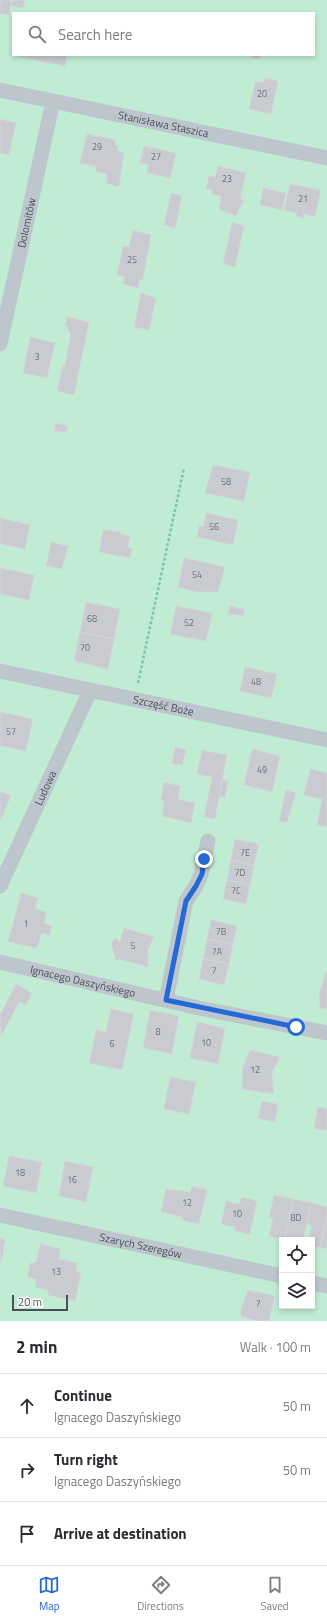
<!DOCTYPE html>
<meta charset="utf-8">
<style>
:root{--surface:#fff;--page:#f7f7f7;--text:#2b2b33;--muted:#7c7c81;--line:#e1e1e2;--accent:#2569d6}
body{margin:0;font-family:"Titillium Web",sans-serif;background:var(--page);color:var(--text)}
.controls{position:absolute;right:12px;bottom:12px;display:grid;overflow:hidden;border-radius:0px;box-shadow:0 2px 6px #0003}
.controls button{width:36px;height:36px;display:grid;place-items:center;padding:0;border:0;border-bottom:1px solid var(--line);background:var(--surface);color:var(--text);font:20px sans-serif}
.scale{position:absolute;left:12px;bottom:10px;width:56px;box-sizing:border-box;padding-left:4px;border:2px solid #48515b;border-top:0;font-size:11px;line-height:14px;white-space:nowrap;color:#48515b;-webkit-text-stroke:3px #fff;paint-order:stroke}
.stop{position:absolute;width:12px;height:12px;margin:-9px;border:3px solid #2569d6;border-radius:50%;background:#fff}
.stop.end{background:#2569d6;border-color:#fff;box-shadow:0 1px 4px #0008}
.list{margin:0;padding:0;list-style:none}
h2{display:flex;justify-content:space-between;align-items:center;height:52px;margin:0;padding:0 16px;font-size:17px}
h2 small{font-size:13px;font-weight:400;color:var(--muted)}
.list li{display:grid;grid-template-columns:26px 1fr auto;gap:12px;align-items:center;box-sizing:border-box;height:64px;padding:0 16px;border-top:1px solid var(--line)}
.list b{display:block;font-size:15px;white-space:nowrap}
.list p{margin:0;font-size:13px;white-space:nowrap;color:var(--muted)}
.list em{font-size:13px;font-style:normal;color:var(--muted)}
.icon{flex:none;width:22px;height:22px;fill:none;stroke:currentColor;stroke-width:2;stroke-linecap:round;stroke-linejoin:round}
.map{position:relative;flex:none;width:327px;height:1321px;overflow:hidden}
.search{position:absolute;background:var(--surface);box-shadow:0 2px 6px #0003;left:12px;right:12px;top:12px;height:44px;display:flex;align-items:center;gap:10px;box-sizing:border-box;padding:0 14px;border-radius:0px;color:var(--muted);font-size:15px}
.sheet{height:244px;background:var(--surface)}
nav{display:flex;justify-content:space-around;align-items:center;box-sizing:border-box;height:56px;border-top:1px solid var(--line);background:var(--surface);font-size:11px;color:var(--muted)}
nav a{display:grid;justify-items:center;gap:2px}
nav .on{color:var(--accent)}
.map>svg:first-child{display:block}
</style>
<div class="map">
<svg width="327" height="1321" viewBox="0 0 327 1321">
<rect width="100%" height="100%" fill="#f1efef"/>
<path fill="#c1ecd4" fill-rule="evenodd" d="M0,0H327V1321H0ZM13,13H314V55H13ZM282,1240H312V1306H282Z"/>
<path fill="#c9cbd1" stroke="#d4d5da" d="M0,0H12L9,15L0,13Z
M12,0H25L23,8L11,6Z
M13,40V55H67L65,66L11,55Z
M252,55H261L260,59L252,58Z
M265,78L278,81L271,114L249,109L255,82H264Z
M0,119L16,123L9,155L0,153Z
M87,134L115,140V145L118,146V151L124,153L119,187L106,183L107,174L96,172V166L80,163Z
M144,146L176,153L170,178L147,173L148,164L140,163Z
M218,166L246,173L240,199L244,200L236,216L219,209L221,196L212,194V190L206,189L209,176L215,177Z
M290,184L321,190L315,217L304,214L303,218L296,216V213L284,210Z
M263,188L286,193L282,210L260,205Z
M171,193L182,196L175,228L164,225Z
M232,222L244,226L235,267L223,264Z
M133,230L151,235L143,279L140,280L138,288L123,284L124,276L117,275L123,246H129Z
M141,293L156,298L149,330L134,327Z
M67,317L89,322L74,395L57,391L63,366H65L71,332L68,331V327L65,326Z
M30,337L55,343L47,378L23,373Z
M56,423L68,426L66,432L54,431Z
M213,465L250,472L244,501L205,493Z
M206,513L238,520L233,545L197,537L199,526L203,527Z
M0,518L30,525L25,549L0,544Z
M103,530L120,532L121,534L130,536L128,547L132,548L130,558L99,552Z
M51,542L68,546L62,569L46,566Z
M184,558L225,567L218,592H197L178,587Z
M0,568L34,575L29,600L0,594Z
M86,602L120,609L114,639L80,632Z
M176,606L212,613L206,641L170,634Z
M230,606L245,610L243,616L228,614Z
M80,632L114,639L108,669L74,661Z
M245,667L277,674L271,698L240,691Z
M0,712L33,719L26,751L0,746Z
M175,747L186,750L182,765L172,764Z
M252,749L280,756L272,792L244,785Z
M202,750L227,755L215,819L204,817L212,777L197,774Z
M310,769L327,773V827L317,825L322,799L304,795Z
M222,780L228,781L225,797L219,796Z
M164,782L180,786L178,799L195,803L191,823L162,816L164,801L161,800Z
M286,790L296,793L287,822L279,821Z
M0,791L11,796L1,819H0Z
M235,839L259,844L254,865L231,860Z
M231,860L254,865L250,885L227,880Z
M227,880L250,885L246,904L223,899Z
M21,893L38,898L35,909L46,912L44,923L52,926L50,935L42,933L37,948L8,942Z
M211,920L237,926L233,944L207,939Z
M124,928L154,937L148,949V967L119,959L116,961L111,943L115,938L120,942Z
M207,939L233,944L229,964L203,959Z
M203,959L229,964L224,985L199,979Z
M326,971L327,972V1009L320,1008L319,994Z
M16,984L32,993L26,1005L19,1002L1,1037L0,1015Z
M111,1009L134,1014L122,1070L89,1063L96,1030L106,1032Z
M150,1010L179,1016L172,1054L143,1048Z
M197,1022L225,1028L218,1064L190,1058Z
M250,1050L280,1057L272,1072L274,1094L242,1089L243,1067Z
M170,1077L196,1082L189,1114L164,1109Z
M262,1101L278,1104L275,1122L258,1118Z
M318,1107L327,1109V1131L314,1128Z
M9,1156L42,1162L36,1193L3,1186Z
M65,1161L93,1167L86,1202L59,1196Z
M192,1186L207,1190L199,1224L182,1220V1217L161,1212L166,1189L190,1192Z
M274,1195L293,1199L284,1240L269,1236L273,1218L269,1217Z
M242,1197L257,1201L250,1234L235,1231V1227L221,1224L226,1201L239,1204Z
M293,1199L311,1203L303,1240H284Z
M311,1203L327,1207V1217L320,1247L312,1246V1240H309L312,1225L307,1224Z
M327,1217V1249L320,1247Z
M0,1238L5,1240L1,1263H0Z
M40,1244L60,1249L59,1259L77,1263L76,1271L81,1273L75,1301L48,1295V1290L35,1287L36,1279L27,1277L30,1263H36Z
M248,1290L275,1296L269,1321H258L242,1317L240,1312Z"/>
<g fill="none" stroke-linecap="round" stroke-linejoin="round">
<path stroke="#7bc8a6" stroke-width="2.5" stroke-dasharray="3 2" stroke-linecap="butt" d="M138,683L184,468"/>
<g stroke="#bec6cd" stroke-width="15">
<path id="s1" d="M0,90L327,158"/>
<path id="s2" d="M0,344L53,101"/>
<path id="s3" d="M0,671L327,740"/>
<path id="s4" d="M0,886L90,691"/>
<path id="s5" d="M0,962L199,1008L327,1033"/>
<path d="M166,1000L186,901L196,886L201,874L208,841"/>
<path id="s6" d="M0,1215L282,1276"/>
<path d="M312,1283L327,1286"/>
</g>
</g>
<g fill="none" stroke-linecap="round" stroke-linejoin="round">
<path stroke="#2569d6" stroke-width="5" d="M204,859L202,874L196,886L186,901L166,1000L296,1027"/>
</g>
<g text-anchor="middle" stroke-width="3" stroke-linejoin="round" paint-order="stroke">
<g font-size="9" fill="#687078">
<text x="262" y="97">20</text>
<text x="97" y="150">29</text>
<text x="156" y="160">27</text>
<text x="227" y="182">23</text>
<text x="303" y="202">21</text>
<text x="132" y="263">25</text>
<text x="37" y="360">3</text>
<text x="226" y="485">58</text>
<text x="214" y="530">56</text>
<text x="197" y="578">54</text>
<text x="92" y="622">68</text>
<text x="189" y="626">52</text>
<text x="85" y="651">70</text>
<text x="256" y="685">48</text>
<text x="11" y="735">57</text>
<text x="262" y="773">49</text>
<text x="245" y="856">7E</text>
<text x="240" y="876">7D</text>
<text x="236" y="894">7C</text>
<text x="26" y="927">1</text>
<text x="221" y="935">7B</text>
<text x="133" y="949">5</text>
<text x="217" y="955">7A</text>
<text x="214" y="974">7</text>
<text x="158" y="1035">8</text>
<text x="206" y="1046">10</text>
<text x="112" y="1047">6</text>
<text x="255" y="1073">12</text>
<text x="20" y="1176">18</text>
<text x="72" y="1183">16</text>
<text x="187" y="1206">12</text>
<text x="237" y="1217">10</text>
<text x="296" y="1221">8D</text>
<text x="56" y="1275">13</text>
<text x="258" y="1307">7</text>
</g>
<g font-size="11" fill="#48515b" stroke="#fff">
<text dy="4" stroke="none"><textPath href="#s1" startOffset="167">Stanisława Staszica</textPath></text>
<text dy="4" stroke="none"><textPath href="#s2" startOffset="124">Dolomitów</textPath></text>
<text dy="4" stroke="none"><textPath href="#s3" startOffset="167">Szczęść Boże</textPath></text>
<text dy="4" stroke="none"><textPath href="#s4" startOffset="108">Ludowa</textPath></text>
<text dy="4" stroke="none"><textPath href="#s5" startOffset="85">Ignacego Daszyńskiego</textPath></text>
<text dy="4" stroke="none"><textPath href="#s6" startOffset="144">Szarych Szeregów</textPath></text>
</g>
</g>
</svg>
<div class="controls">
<button><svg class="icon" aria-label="locate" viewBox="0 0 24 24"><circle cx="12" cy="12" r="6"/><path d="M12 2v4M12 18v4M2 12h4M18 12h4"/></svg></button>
<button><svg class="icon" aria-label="layers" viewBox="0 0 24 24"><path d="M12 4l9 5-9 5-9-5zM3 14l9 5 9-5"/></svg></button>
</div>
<div class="scale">20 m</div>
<div class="stop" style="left:296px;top:1027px"></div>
<div class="stop end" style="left:204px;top:859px"></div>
<div class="search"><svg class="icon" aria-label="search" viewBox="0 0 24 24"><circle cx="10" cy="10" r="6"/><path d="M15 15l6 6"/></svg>Search here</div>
</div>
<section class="sheet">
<h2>2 min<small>Walk · 100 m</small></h2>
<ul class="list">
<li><svg class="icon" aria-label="ahead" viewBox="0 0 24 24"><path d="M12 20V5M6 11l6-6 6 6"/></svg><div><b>Continue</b><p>Ignacego Daszyńskiego</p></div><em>50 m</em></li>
<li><svg class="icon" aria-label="right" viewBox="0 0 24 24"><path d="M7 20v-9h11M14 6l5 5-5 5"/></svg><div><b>Turn right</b><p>Ignacego Daszyńskiego</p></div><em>50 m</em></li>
<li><svg class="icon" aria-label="arrive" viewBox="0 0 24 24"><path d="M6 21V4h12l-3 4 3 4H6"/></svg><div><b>Arrive at destination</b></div></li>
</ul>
</section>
<nav>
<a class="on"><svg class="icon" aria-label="map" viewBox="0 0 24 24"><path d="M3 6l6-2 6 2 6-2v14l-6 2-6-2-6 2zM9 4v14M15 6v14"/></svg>Map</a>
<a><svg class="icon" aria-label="directions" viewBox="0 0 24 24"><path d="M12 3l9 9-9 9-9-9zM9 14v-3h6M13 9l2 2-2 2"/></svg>Directions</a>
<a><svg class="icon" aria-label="saved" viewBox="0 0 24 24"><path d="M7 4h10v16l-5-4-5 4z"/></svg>Saved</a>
</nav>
